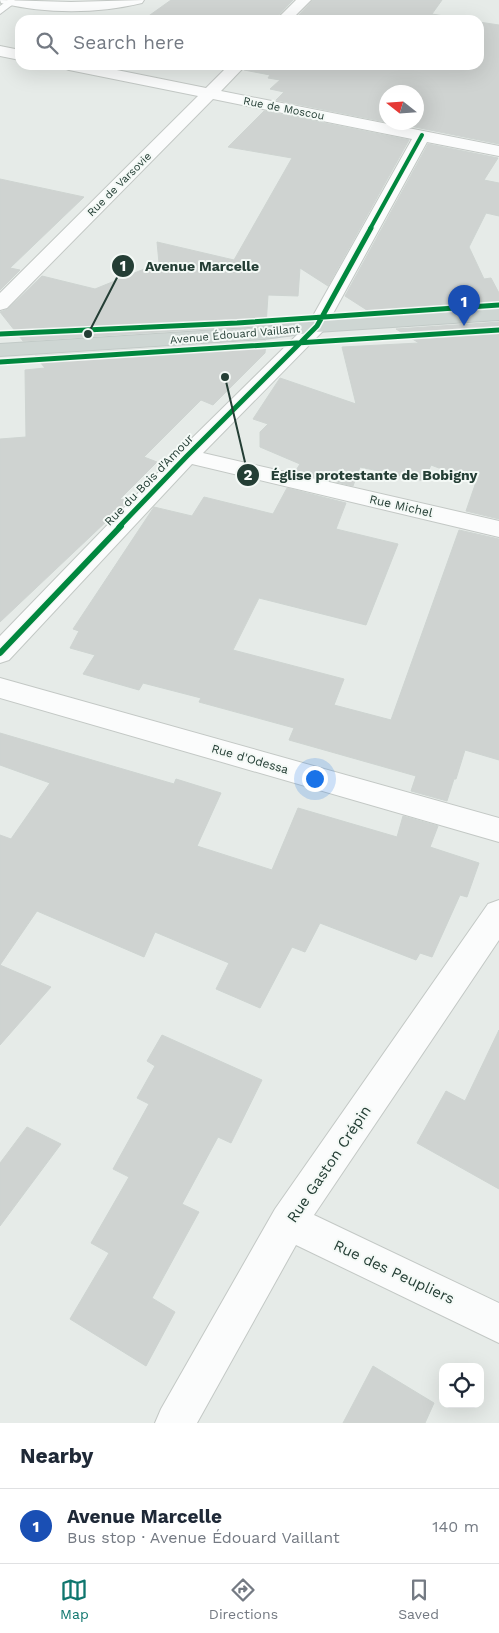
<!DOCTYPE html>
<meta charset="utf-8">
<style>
:root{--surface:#fff;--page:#f2f2f3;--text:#1f2937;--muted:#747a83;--line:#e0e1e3;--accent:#0f766e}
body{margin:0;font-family:"Work Sans",sans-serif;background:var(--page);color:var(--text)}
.controls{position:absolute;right:15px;bottom:15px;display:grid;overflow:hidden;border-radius:10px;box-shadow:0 5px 20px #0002}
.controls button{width:45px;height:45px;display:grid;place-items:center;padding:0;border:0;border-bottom:1px solid var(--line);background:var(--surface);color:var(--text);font:25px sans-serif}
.compass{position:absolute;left:379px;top:85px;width:45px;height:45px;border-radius:50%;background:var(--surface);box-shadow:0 5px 20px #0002;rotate:287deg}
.you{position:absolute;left:314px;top:778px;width:18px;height:18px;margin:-12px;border:4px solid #fff;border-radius:50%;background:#1a73e8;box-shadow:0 0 0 8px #1a73e833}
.badge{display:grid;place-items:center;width:32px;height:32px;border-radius:50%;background:var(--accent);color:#fff;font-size:16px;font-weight:700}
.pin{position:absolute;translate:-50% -41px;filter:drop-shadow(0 1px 2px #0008)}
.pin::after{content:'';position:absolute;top:26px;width:18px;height:15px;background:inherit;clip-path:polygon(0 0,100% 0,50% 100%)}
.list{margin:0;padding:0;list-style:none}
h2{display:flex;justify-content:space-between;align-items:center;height:65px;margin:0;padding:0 20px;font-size:21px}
h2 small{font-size:16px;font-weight:400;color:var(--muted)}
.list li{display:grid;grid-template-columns:32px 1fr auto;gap:15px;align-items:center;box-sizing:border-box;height:75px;padding:0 20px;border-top:1px solid var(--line)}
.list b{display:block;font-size:19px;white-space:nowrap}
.list p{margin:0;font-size:16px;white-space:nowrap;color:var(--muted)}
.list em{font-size:16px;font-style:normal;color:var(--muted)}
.icon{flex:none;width:28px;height:28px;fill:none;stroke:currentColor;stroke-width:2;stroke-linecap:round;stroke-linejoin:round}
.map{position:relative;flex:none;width:499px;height:1423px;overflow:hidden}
.search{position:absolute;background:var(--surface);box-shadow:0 5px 20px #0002;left:15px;right:15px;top:15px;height:55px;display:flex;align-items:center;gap:12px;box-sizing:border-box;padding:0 18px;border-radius:15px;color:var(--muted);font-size:19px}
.sheet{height:140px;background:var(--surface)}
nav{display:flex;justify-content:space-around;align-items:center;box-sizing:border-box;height:70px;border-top:1px solid var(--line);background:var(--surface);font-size:14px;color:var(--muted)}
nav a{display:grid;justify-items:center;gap:2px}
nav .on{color:var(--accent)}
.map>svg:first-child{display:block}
</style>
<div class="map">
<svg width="499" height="1423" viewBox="0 0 499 1423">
<rect width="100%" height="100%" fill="#e6ebe8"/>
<path fill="#cfd3d1" stroke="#ced4d1" d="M171,0H293L274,20H143Z
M313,0H442L432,14L468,20H294Z
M479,22L499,25V144L390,122H416V92H386V122L276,100L284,92L270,89L280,80L268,78L270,75L244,70L248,65H479Z
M264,111L409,140L328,286L300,268L298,296L268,295L266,325L23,341L0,312L8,309L42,276L95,289L159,263L157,242L234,260L292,158L228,147Z
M428,144L498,158L484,180L499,183V216L486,213L469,247L484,279L491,278L499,293V306L373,314L345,296Z
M0,179L84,197L10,268L20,270L0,290Z
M499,322V519L466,511L476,482L431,465L424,481L360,467L353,486L295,472L300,464L260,447V432L268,424L253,419L280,378L356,404L342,347L419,343L396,329Z
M266,341L265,353L213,405L201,400L144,457L157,462L120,499L128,501L0,622V439L26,437L25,370L45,368L35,356Z
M287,488L346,503L336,529L398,544L366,625L259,598L233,650L344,679L334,705L391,720L459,530L499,539V760L465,750L456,779H454L447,801L411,791L416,776L289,740L294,728L199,702L201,698L143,683L139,690L83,674L95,655L70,648L79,631L73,629L154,507L192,516L204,497L273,514Z
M0,733L174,784L176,779L221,793L197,846L272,870L298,808L397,837L403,816L438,826L430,847L479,863L467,897L460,895L432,957L420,953L416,960L320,923L305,952L292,947L260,1008L216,989L229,963L155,932L144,957L37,911L0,965L51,987L0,1045V835L11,839L50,783L0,765Z
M499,1030V1189L417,1143L446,1091L465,1101Z
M162,1035L262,1080L231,1143L218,1137L182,1204L199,1212L152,1298L175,1312L146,1366L70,1319L109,1253L91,1243L129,1177L113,1169L149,1104L137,1098L155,1066L147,1061Z
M27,1127L61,1144L0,1226V1163Z
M373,1366L434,1403L425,1423H343Z"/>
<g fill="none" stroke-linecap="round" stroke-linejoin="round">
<g stroke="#c3c8c5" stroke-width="2">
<path id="service" d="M8,0H14L16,2L0,14V6Z"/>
</g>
<g stroke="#c3c8c5" stroke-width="2">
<path id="minor" d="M0,0L71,2L144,0L142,3C97,14 46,14 1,3Z
M296,0H311L291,20H276Z
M0,46L20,50V60L0,56Z
M61,65H92L206,88L229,65H246L221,91L499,146V156L427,142L324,330L203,453L499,521V537L192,464L9,660L0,663V636L179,451L309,323L412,139L213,99L7,308L0,310V293L198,96L69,70L64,68Z
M0,678L499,818V842L0,698Z
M499,900V940L314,1215L499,1303V1343L296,1245L197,1423H155L161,1409L275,1209L488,904Z"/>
</g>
<g stroke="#c2cac7" stroke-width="2">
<path id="primary" d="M499,308V320L317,332L264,339L0,356V344L264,327L317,320Z"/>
</g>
<use href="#service" fill="#fbfcfc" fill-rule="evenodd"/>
<use href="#minor" fill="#fbfcfc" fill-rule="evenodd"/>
<use href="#primary" fill="#ced6d3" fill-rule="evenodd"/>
<g stroke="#f4f9f6" stroke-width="5.5">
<path id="cycleway-far2" d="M370,229L422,135"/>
</g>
<g stroke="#f4f9f6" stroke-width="8">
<path id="cycleway-far1" d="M0,334L237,323L499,305
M0,362L499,330
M119,527L187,456L317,326L371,228"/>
</g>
<g stroke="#f4f9f6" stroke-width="9">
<path id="cycleway" d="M0,653L121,526"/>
</g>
<use href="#cycleway-far2" stroke="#00873e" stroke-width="4"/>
<use href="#cycleway-far1" stroke="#00873e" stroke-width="5"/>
<use href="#cycleway" stroke="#00873e" stroke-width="6"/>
</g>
<g text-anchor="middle" stroke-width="4" stroke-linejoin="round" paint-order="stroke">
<g font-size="11" fill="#243e35" stroke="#f4f9f6">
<text transform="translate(284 108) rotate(11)" y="4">Rue de Moscou</text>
<text transform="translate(119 184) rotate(-45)" y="4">Rue de Varsovie</text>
<text transform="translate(235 334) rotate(-5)" y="4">Avenue Édouard Vaillant</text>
</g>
<g font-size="12" fill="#243e35" stroke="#f4f9f6">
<text transform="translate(149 480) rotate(-46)" y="4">Rue du Bois d'Amour</text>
<text transform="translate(401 506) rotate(13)" y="4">Rue Michel</text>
<text transform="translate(250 759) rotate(16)" y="4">Rue d'Odessa</text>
</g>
<g font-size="15" fill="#243e35" stroke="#f4f9f6">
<text transform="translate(329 1164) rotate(-56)" y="5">Rue Gaston Crépin</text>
<text transform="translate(394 1272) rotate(25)" y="5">Rue des Peupliers</text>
</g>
</g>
<path fill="none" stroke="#243e35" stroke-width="2" d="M88 334L123 266M225 377L248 475"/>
<g fill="#243e35" stroke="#f4f9f6" stroke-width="2">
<circle cx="88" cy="334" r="5"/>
<circle cx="225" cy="377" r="5"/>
<circle cx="123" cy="266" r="12"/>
<circle cx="248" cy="475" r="12"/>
</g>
<g font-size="15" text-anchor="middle" font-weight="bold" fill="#fff">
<text x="123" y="271">1</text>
<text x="248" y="480">2</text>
</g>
<g font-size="14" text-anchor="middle" font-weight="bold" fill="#243e35" stroke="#f4f9f6" stroke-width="4" stroke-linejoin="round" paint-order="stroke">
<text x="202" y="271">Avenue Marcelle</text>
<text x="374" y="480">Église protestante de Bobigny</text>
</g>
</svg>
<div class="controls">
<button><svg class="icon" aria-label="locate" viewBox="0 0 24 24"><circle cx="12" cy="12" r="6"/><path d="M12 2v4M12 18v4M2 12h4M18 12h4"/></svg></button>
</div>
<svg class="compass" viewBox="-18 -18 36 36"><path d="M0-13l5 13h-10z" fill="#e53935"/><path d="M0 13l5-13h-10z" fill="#747a83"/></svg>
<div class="you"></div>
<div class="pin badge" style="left:464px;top:326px;background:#1a4fb4">1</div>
<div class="search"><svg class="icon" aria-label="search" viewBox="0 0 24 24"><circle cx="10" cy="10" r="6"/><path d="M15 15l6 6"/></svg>Search here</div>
</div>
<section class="sheet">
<h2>Nearby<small></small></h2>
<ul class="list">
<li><span class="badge" style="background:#1a4fb4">1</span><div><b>Avenue Marcelle</b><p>Bus stop · Avenue Édouard Vaillant</p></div><em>140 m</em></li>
</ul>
</section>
<nav>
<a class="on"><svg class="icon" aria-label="map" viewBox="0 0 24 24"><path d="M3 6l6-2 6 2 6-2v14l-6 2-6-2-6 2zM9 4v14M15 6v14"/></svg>Map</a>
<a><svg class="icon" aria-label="directions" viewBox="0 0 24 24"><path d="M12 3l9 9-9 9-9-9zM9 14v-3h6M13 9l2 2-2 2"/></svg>Directions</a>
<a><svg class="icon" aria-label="saved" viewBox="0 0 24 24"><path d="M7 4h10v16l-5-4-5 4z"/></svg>Saved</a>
</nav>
